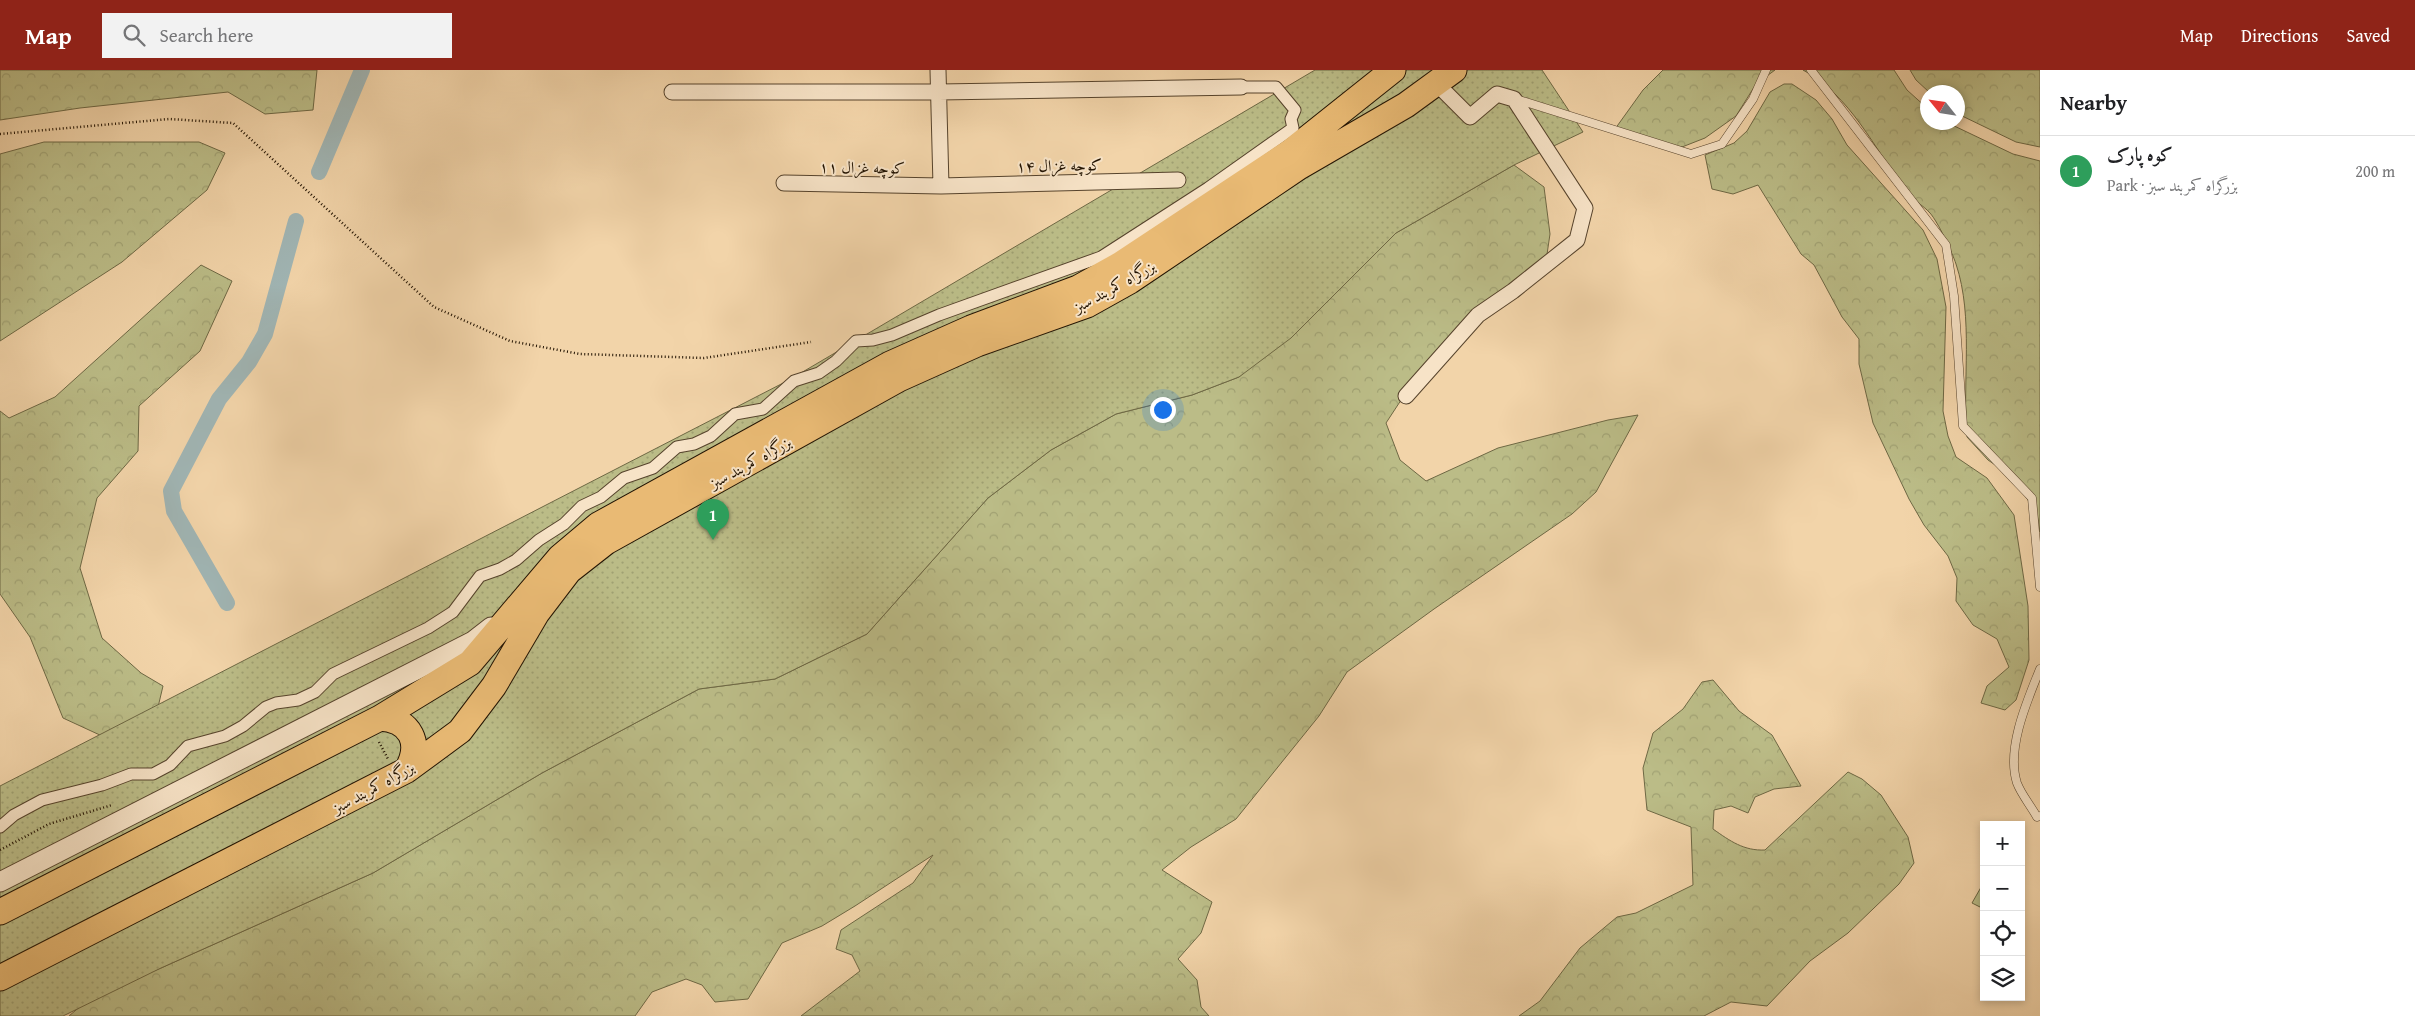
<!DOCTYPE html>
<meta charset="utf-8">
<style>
:root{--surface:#fff;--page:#f2f2f2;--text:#202124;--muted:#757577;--line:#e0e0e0;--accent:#8f2418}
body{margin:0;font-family:"Gentium Book Plus",Amiri,serif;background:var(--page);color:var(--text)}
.controls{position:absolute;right:15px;bottom:15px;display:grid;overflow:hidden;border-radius:0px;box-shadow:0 2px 8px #0003}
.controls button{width:45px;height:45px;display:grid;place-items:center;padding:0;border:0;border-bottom:1px solid var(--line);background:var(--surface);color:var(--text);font:25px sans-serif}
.compass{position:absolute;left:1920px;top:15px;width:45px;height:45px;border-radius:50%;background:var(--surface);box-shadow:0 2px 8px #0003;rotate:300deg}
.you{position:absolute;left:1162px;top:339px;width:18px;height:18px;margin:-12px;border:4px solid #fff;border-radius:50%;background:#1a73e8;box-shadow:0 0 0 8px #1a73e833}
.badge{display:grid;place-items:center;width:32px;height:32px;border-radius:50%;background:var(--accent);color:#fff;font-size:16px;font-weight:700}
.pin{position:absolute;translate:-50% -41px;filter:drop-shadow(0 1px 2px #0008)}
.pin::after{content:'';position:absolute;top:26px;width:18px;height:15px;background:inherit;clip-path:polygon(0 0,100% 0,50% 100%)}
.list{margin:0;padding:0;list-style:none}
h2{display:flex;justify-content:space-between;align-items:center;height:65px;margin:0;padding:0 20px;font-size:21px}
h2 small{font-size:16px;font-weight:400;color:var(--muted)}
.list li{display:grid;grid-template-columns:32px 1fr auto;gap:15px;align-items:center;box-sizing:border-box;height:70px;padding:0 20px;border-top:1px solid var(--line)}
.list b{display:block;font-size:19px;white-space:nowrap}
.list p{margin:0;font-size:16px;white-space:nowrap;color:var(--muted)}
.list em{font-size:16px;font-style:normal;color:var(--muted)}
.icon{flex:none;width:28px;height:28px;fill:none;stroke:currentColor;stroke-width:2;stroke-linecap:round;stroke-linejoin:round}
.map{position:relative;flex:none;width:2040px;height:946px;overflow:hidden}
header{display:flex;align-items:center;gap:30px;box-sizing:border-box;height:70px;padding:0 25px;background:var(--accent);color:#fff}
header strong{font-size:24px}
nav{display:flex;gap:28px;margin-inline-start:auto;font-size:18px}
.search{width:350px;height:45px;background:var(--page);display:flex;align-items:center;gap:12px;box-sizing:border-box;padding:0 18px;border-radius:0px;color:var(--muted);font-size:19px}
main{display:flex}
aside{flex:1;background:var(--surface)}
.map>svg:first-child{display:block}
</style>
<header>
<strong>Map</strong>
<div class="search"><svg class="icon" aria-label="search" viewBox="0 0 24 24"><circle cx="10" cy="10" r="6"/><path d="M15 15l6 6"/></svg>Search here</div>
<nav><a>Map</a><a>Directions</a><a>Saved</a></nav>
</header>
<main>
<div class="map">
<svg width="2040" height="946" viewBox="0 0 2040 946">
<defs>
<pattern id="forest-crowns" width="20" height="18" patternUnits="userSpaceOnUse" patternTransform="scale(1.25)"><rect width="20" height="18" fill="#bbbc87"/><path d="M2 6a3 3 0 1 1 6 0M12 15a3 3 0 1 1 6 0" fill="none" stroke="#a0a173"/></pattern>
<pattern id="park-dots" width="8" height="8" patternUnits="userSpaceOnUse" patternTransform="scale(1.25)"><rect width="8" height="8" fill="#bbbc87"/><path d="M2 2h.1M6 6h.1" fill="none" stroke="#a0a173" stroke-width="1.8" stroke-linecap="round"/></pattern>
</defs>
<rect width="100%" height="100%" fill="#f2d4a9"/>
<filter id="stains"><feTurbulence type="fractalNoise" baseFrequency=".004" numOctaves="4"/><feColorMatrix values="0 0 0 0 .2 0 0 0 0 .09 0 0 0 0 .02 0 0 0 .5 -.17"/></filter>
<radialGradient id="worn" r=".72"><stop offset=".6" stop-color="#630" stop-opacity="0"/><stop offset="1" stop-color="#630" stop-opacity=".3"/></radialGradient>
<path fill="url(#forest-crowns)" stroke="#6e6844" d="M0,0H317L313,40L265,44L228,22L80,38L0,50Z
M1663,0H1775L1756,14L1736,46L1705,68L1682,77L1641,71L1615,59L1643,20Z
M1803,0H1894L1907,20L1927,38L1928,52L1948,53L2013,84L2040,91V462L2037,444L2013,407L1988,390L1967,367C1962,311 1974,248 1956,194C1952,182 1938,152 1930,143C1923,135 1912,130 1905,120C1875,79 1850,25 1803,0Z
M1910,0H2040V77L2016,72L1958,44V22H1929L1916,10Z
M1784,14H1792L1816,30L1832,49L1847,75L1923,160L1937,189L1946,237L1943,341L1948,366L1956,387L1987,408L2014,445L2028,536L2029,590L2016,630L2005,640L1981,633L1987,616L2009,597L1997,569L1973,555L1956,531L1957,508L1948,486L1924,455L1909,429L1873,353L1859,294V269L1842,247L1814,195L1801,184L1758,115L1733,124L1712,119L1705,85L1734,73L1747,61L1770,22Z
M44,72H199L225,83L207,120L122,192L0,271V84Z
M1514,95L1544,117L1550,164L1545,198L1426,292L1386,353L1400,390L1426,411L1498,378L1608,350L1638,345L1596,422L1572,444L1434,539L1347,602L1319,646L1236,749L1191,777L1162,800L1212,832L1201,863L1178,889L1197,910L1201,937L1209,946H801L860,901L852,885L836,879L841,860L913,813L933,785L855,836L822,856L782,873L748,929L715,932L702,915L686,909L652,922L635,946H69L96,923L161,898L373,803L542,703L699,619L775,609L867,564L988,428L1051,380L1116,344L1192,325L1239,307L1345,213L1396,163Z
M201,195L232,211L200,281L139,336L138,381L97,428L80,498L102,568L141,603L163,616L154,654L128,678L63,648L30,567L0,524V341L9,348L55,327Z
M1713,610L1739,641L1772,665L1801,716L1774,719L1755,727L1748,743L1731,736L1714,740L1713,759C1730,771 1744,781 1765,780L1848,702L1862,709L1881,725L1908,767L1914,793L1899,814L1848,863L1810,891L1767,936L1731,932L1704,946H1519L1540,931L1580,878L1617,847L1636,843L1693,815L1691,757L1647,740L1643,698L1653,663L1683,639L1702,612Z
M1984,812V839L1972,833Z"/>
<path fill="url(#park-dots)" stroke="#6e6844" d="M1315,0H1542L1583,62L1514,95L1396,163L1291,268L1239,307L1192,325L1116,344L1051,380L988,428L867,564L775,609L699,619L542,703L373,803L161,898L63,946H0V716L789,310Z"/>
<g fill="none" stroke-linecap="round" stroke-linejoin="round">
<path stroke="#a0b5b4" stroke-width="16" d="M319,102L362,0
M227,533L174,441L171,421L219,329L249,292L265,264L296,151"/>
<g stroke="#56432c" stroke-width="9">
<path id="service" d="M1811,0L1946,175L1954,226L1963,356L2032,428L2040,517
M1516,29L1691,84L1722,74L1753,29L1766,0
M2040,599C2027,631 2006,679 2017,713C2021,724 2031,736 2037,747L2040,746"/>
</g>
<g stroke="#56432c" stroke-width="13">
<path id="pedestrian" d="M0,757L14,745L42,730L102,715L131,704H153L170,695L188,676L225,666L243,656L266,637L276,633L298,630L315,622L333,604L428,558L453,542L480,506L500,499L516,490L539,470L564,454L582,436L601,427L624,408L653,398L677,377L694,374L711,366L735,344L763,339L794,311L819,303L836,291L856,271L873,270L892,265L939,245L1101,187L1208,118L1293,58L1291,49L1295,40L1276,17H1241"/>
</g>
<g stroke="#56432c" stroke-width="17">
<path id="minor" d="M938,0L941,116
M672,22H939L1241,17
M784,113L941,116L1178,110
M1406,326L1478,245L1513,221L1577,170L1585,138L1514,29L1497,24L1470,47L1436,13"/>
</g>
<g stroke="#56432c" stroke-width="21">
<path id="tertiary" d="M0,812L473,571L491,557"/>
</g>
<g stroke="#221302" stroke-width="27">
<path id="trunk" d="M380,648C411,650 422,673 407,700
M0,842L380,648L470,593L560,487L598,455L890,294L971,258L1078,218L1121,194L1290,82L1393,0
M0,908L407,700L460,661L494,616L537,543L569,501L606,472L899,309L977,274L1087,235L1130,211L1299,97L1406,35L1454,0"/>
</g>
<path stroke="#221302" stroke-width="2.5" stroke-dasharray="1 2.5" stroke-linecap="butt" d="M0,64L169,49L233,53L434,237L510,271L580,284L704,288L811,272
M379,672L388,689
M0,780L49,754L112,735"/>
<use href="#service" stroke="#f7e3c7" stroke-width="8"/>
<use href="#pedestrian" stroke="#f7e3c7" stroke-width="11"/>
<use href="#minor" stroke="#f7e3c7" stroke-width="15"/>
<use href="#tertiary" stroke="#f7e3c7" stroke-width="19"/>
<use href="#trunk" stroke="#e9ba74" stroke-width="25"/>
</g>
<g text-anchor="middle" stroke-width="4" stroke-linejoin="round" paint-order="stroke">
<g font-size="16" fill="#221302" stroke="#f7e3c7">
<text transform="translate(1059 95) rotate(-1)" y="6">کوچه غزال ۱۴</text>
<text transform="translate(862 97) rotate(1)" y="6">کوچه غزال ۱۱</text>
<text transform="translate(1114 216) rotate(-29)" y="6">بزرگراه کمربند سبز</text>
<text transform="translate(750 392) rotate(-29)" y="6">بزرگراه کمربند سبز</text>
<text transform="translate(373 717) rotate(-29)" y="6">بزرگراه کمربند سبز</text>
</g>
</g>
<rect width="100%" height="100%" filter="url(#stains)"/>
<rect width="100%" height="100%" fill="url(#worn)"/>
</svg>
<div class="controls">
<button>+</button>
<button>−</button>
<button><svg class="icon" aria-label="locate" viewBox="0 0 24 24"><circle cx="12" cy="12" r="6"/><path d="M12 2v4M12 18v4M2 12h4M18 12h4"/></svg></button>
<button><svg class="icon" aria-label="layers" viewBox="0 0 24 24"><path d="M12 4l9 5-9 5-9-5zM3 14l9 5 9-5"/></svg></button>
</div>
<svg class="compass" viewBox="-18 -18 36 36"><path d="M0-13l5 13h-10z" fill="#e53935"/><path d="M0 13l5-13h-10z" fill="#757577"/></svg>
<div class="you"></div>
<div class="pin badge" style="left:713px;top:470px;background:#2e9e5b">1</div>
</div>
<aside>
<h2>Nearby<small></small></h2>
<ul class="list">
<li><span class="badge" style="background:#2e9e5b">1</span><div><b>کوه پارک</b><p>Park · بزرگراه کمربند سبز</p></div><em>200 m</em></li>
</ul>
</aside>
</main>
